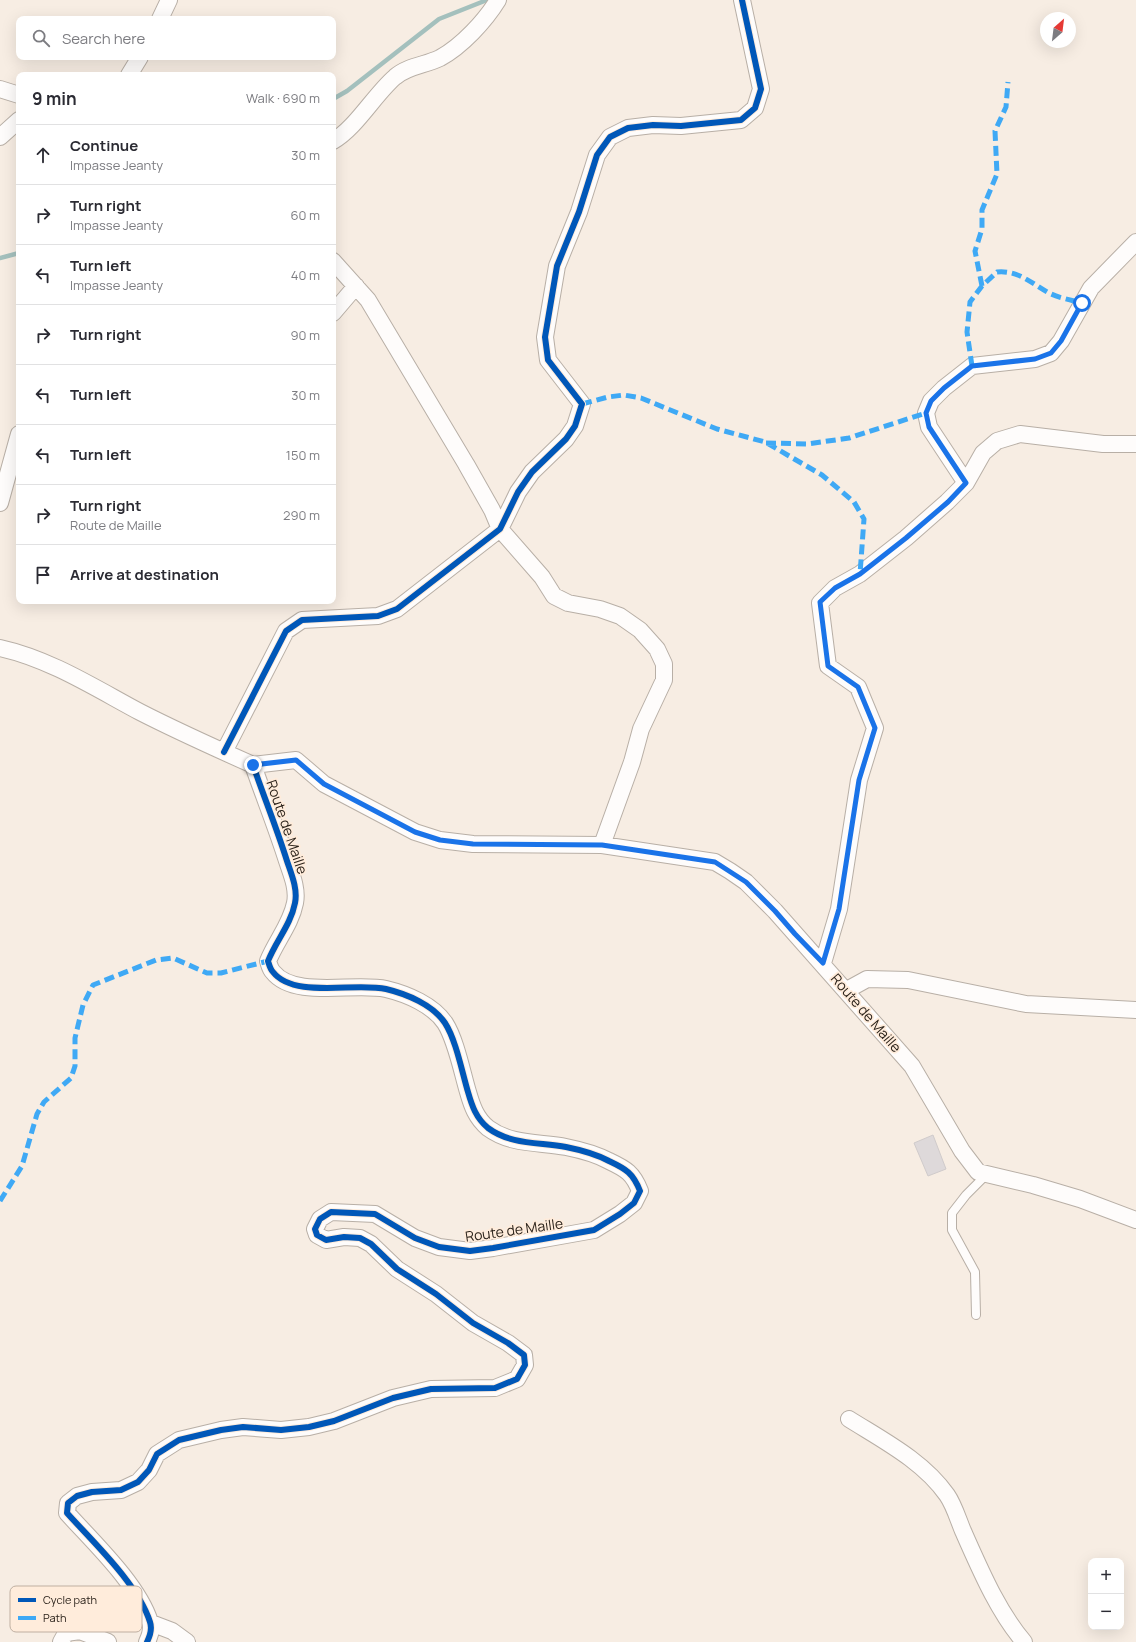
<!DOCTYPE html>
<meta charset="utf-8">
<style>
:root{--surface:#fff;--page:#f7f7f7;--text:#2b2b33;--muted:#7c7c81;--line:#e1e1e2}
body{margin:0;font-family:Manrope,sans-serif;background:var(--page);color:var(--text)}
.controls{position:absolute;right:12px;bottom:12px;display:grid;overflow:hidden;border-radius:8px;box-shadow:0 4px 16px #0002}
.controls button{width:36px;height:36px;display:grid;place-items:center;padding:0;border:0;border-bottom:1px solid var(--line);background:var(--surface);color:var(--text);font:20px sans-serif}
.compass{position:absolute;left:1040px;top:12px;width:36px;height:36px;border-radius:50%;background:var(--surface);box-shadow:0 4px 16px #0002;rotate:28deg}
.stop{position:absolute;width:12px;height:12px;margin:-9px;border:3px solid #1a73e8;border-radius:50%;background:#fff}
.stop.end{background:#1a73e8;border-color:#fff;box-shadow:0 1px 4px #0008}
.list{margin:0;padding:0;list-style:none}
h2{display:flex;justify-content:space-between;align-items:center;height:52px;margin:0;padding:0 16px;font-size:17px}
h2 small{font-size:13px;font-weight:400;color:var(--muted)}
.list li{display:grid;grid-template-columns:26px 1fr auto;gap:12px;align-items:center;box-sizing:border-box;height:60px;padding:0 16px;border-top:1px solid var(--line)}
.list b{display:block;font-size:15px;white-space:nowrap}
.list p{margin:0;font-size:13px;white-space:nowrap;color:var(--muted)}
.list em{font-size:13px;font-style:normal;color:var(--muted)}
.icon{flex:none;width:22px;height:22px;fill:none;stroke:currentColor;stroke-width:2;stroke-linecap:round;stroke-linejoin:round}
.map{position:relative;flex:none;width:1136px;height:1642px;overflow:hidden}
.search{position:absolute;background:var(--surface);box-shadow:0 4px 16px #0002;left:16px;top:16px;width:320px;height:44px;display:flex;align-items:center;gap:10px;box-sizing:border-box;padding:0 14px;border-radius:8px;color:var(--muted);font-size:15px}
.panel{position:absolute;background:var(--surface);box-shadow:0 4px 16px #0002;left:16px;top:72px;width:320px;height:532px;border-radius:8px}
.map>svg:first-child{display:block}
</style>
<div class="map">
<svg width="1136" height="1642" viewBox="0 0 1136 1642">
<rect width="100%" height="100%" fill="#f7ede3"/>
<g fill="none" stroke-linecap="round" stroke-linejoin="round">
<path stroke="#a4c0bd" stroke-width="4.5" d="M333,99L347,91L439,19L487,0
M0,258L19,253"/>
</g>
<path fill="#ded9da" stroke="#d0cbcb" d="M933,1135L946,1169L928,1176L914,1143Z"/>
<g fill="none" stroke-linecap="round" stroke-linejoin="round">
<g stroke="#b8afa6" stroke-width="10">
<path id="lane" d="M976,1315L975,1272L952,1230V1213L966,1195L987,1174"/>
</g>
<g stroke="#b8afa6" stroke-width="18">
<path id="street" d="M160,19L169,0
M129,75L140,57
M0,89L19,95
M0,137L19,120
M333,141C355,129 375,94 395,77C407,66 426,65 440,58C462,46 485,21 498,0
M333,261L368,300L466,464L492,510L500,529L542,577L554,596L568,603L600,609L620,616L640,630L657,649L664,664V680L641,729L632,762L602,845
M333,313L356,286
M966,483L929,427L926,413L931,401L944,388L972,366L1035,359L1051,353L1061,341L1091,288L1136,242
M0,503L19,434
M0,648C50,659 95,688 140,712C177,731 215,748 253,765
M224,752L286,631L302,620L378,616L397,609L500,529L518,492L532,472L566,439L575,426L582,404L548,360L545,337L557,266L579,212L597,155L610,137L628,128L653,125L681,126L741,120L755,108L761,89L742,0
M253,765L296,760L324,784L415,832L440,840L473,844L602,845L715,862L730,871L746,882L775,911L912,1066L962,1151L978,1172L1033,1185L1080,1199L1136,1220
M823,963L839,909L859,780L875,728L858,687L828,666L820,603L835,588L860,574L906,538L947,502L966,483L983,453L997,441L1020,434L1103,444H1136
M847,990L867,979L908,980L1026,1004L1136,1010
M849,1419C884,1441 923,1461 947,1495C954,1505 958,1519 963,1531C980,1569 997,1610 1024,1642
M151,1623L172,1631L187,1642
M61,1642L66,1633L80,1631L108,1642
M147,1642C150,1636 152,1628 150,1622C138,1584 93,1542 67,1513L68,1503L77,1496L92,1492L121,1490L138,1482L149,1470L157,1454L179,1440L221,1430L243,1427L281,1430L309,1427L334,1421L393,1398L431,1389L495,1388L517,1379L525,1365L524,1355L508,1343L473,1323L436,1294L397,1269L371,1244L360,1238L344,1237L326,1240L317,1235L315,1229L320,1219L331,1212L375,1214L415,1238L439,1247L470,1251L493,1248L594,1230L620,1214L634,1203L640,1191C633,1173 626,1169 609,1161C596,1154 581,1150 566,1147C539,1142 511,1145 488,1128C476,1118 472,1106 468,1092C462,1072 456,1040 445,1023C433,1005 407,994 386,989C355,982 294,999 273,972C270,969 269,964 268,961C276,941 291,924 295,903C298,889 291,873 287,861C277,829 264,797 253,765"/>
</g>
<use href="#lane" stroke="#fefcfb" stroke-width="8"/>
<use href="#street" stroke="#fefcfb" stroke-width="16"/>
<path stroke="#3fa9f5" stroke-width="5" stroke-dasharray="10 5" stroke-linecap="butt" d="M982,286L975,251L982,229V210L997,174L995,131L1006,107L1008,82
M972,366L967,332L970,302L982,286L997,272C1018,270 1031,283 1049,293C1059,298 1071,300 1082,303
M582,404L608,397L624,395L641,398L717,429L765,442L822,475L854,502L864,519L860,574
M766,443L807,444L849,438L926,413
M0,1201L22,1166L37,1114L44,1102L71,1078L75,1066V1038L83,1005L93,985L156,960L173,958L207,973H221L268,961"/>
<g stroke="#ffecdb" stroke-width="8">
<path id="cycleway" d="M224,752L286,631L302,620L378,616L397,609L500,529L518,492L532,472L566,439L575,426L582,404L548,360L545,337L557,266L579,212L597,155L610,137L628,128L653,125L681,126L741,120L755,108L761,89L742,0
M147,1642C150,1636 152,1628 150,1622C138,1584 93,1542 67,1513L68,1503L77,1496L92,1492L121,1490L138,1482L149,1470L157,1454L179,1440L221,1430L243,1427L281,1430L309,1427L334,1421L393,1398L431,1389L495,1388L517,1379L525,1365L524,1355L508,1343L473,1323L436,1294L397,1269L371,1244L360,1238L344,1237L326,1240L317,1235L315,1229L320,1219L331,1212L375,1214L415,1238L439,1247L470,1251L493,1248L594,1230L620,1214L634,1203L640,1191C633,1173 626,1169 609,1161C596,1154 581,1150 566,1147C539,1142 511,1145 488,1128C476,1118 472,1106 468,1092C462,1072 456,1040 445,1023C433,1005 407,994 386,989C355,982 294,999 273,972C270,969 269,964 268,961C276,941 291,924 295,903C298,889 291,873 287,861C277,829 264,797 253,765"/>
</g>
<use href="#cycleway" stroke="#0057b8" stroke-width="6"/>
</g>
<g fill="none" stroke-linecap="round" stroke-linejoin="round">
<path stroke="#1a73e8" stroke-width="5" d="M253,765L296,760L324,784L415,832L440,840L473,844L602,845L715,862L746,882L775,911L795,934L823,963L839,909L859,780L875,728L858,687L828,666L820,602L835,588L860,574L906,538L948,502L966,483L929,427L926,413L931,401L944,388L972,366L1035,359L1051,353L1061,341L1082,303"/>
</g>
<g text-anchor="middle" stroke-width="3.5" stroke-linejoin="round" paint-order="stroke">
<g font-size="14" fill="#2b221a" stroke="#ffecdb">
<text transform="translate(287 827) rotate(71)" y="5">Route de Maille</text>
<text transform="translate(866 1013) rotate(49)" y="5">Route de Maille</text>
<text transform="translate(514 1230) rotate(-8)" y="5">Route de Maille</text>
</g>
</g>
<rect x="10" y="1586" width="132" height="46" rx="6" fill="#ffecdb" stroke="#bfafa1" stroke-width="1"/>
<rect x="18" y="1598" width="18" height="4" fill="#0057b8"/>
<rect x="18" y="1616" width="18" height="4" fill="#3fa9f5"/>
<g font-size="11" fill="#2b221a">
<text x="43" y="1604">Cycle path</text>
<text x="43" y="1622">Path</text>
</g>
</svg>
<div class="controls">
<button>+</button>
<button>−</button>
</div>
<svg class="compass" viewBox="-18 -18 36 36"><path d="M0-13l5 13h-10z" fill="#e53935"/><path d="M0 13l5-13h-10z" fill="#7c7c81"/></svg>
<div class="stop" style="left:1082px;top:303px"></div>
<div class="stop end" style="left:253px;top:765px"></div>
<div class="search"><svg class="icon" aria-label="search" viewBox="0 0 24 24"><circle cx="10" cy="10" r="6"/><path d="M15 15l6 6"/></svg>Search here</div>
<section class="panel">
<h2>9 min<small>Walk · 690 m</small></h2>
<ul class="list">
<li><svg class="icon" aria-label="ahead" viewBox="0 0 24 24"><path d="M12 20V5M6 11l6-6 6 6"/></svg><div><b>Continue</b><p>Impasse Jeanty</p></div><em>30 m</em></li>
<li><svg class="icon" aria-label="right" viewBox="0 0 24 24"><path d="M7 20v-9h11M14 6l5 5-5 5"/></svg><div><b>Turn right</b><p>Impasse Jeanty</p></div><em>60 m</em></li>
<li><svg class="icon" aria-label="left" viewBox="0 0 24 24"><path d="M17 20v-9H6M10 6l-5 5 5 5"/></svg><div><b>Turn left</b><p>Impasse Jeanty</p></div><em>40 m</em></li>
<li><svg class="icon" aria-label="right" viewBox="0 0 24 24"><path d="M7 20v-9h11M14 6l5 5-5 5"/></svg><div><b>Turn right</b></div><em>90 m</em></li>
<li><svg class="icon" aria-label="left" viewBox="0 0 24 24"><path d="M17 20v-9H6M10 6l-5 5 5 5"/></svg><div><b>Turn left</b></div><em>30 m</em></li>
<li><svg class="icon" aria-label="left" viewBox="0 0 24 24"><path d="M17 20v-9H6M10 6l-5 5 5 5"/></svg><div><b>Turn left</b></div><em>150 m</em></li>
<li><svg class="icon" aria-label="right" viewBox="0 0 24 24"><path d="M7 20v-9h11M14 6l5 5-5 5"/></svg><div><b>Turn right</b><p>Route de Maille</p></div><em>290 m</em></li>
<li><svg class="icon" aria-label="arrive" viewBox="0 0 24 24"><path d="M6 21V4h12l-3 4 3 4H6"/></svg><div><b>Arrive at destination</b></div></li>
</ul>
</section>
</div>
